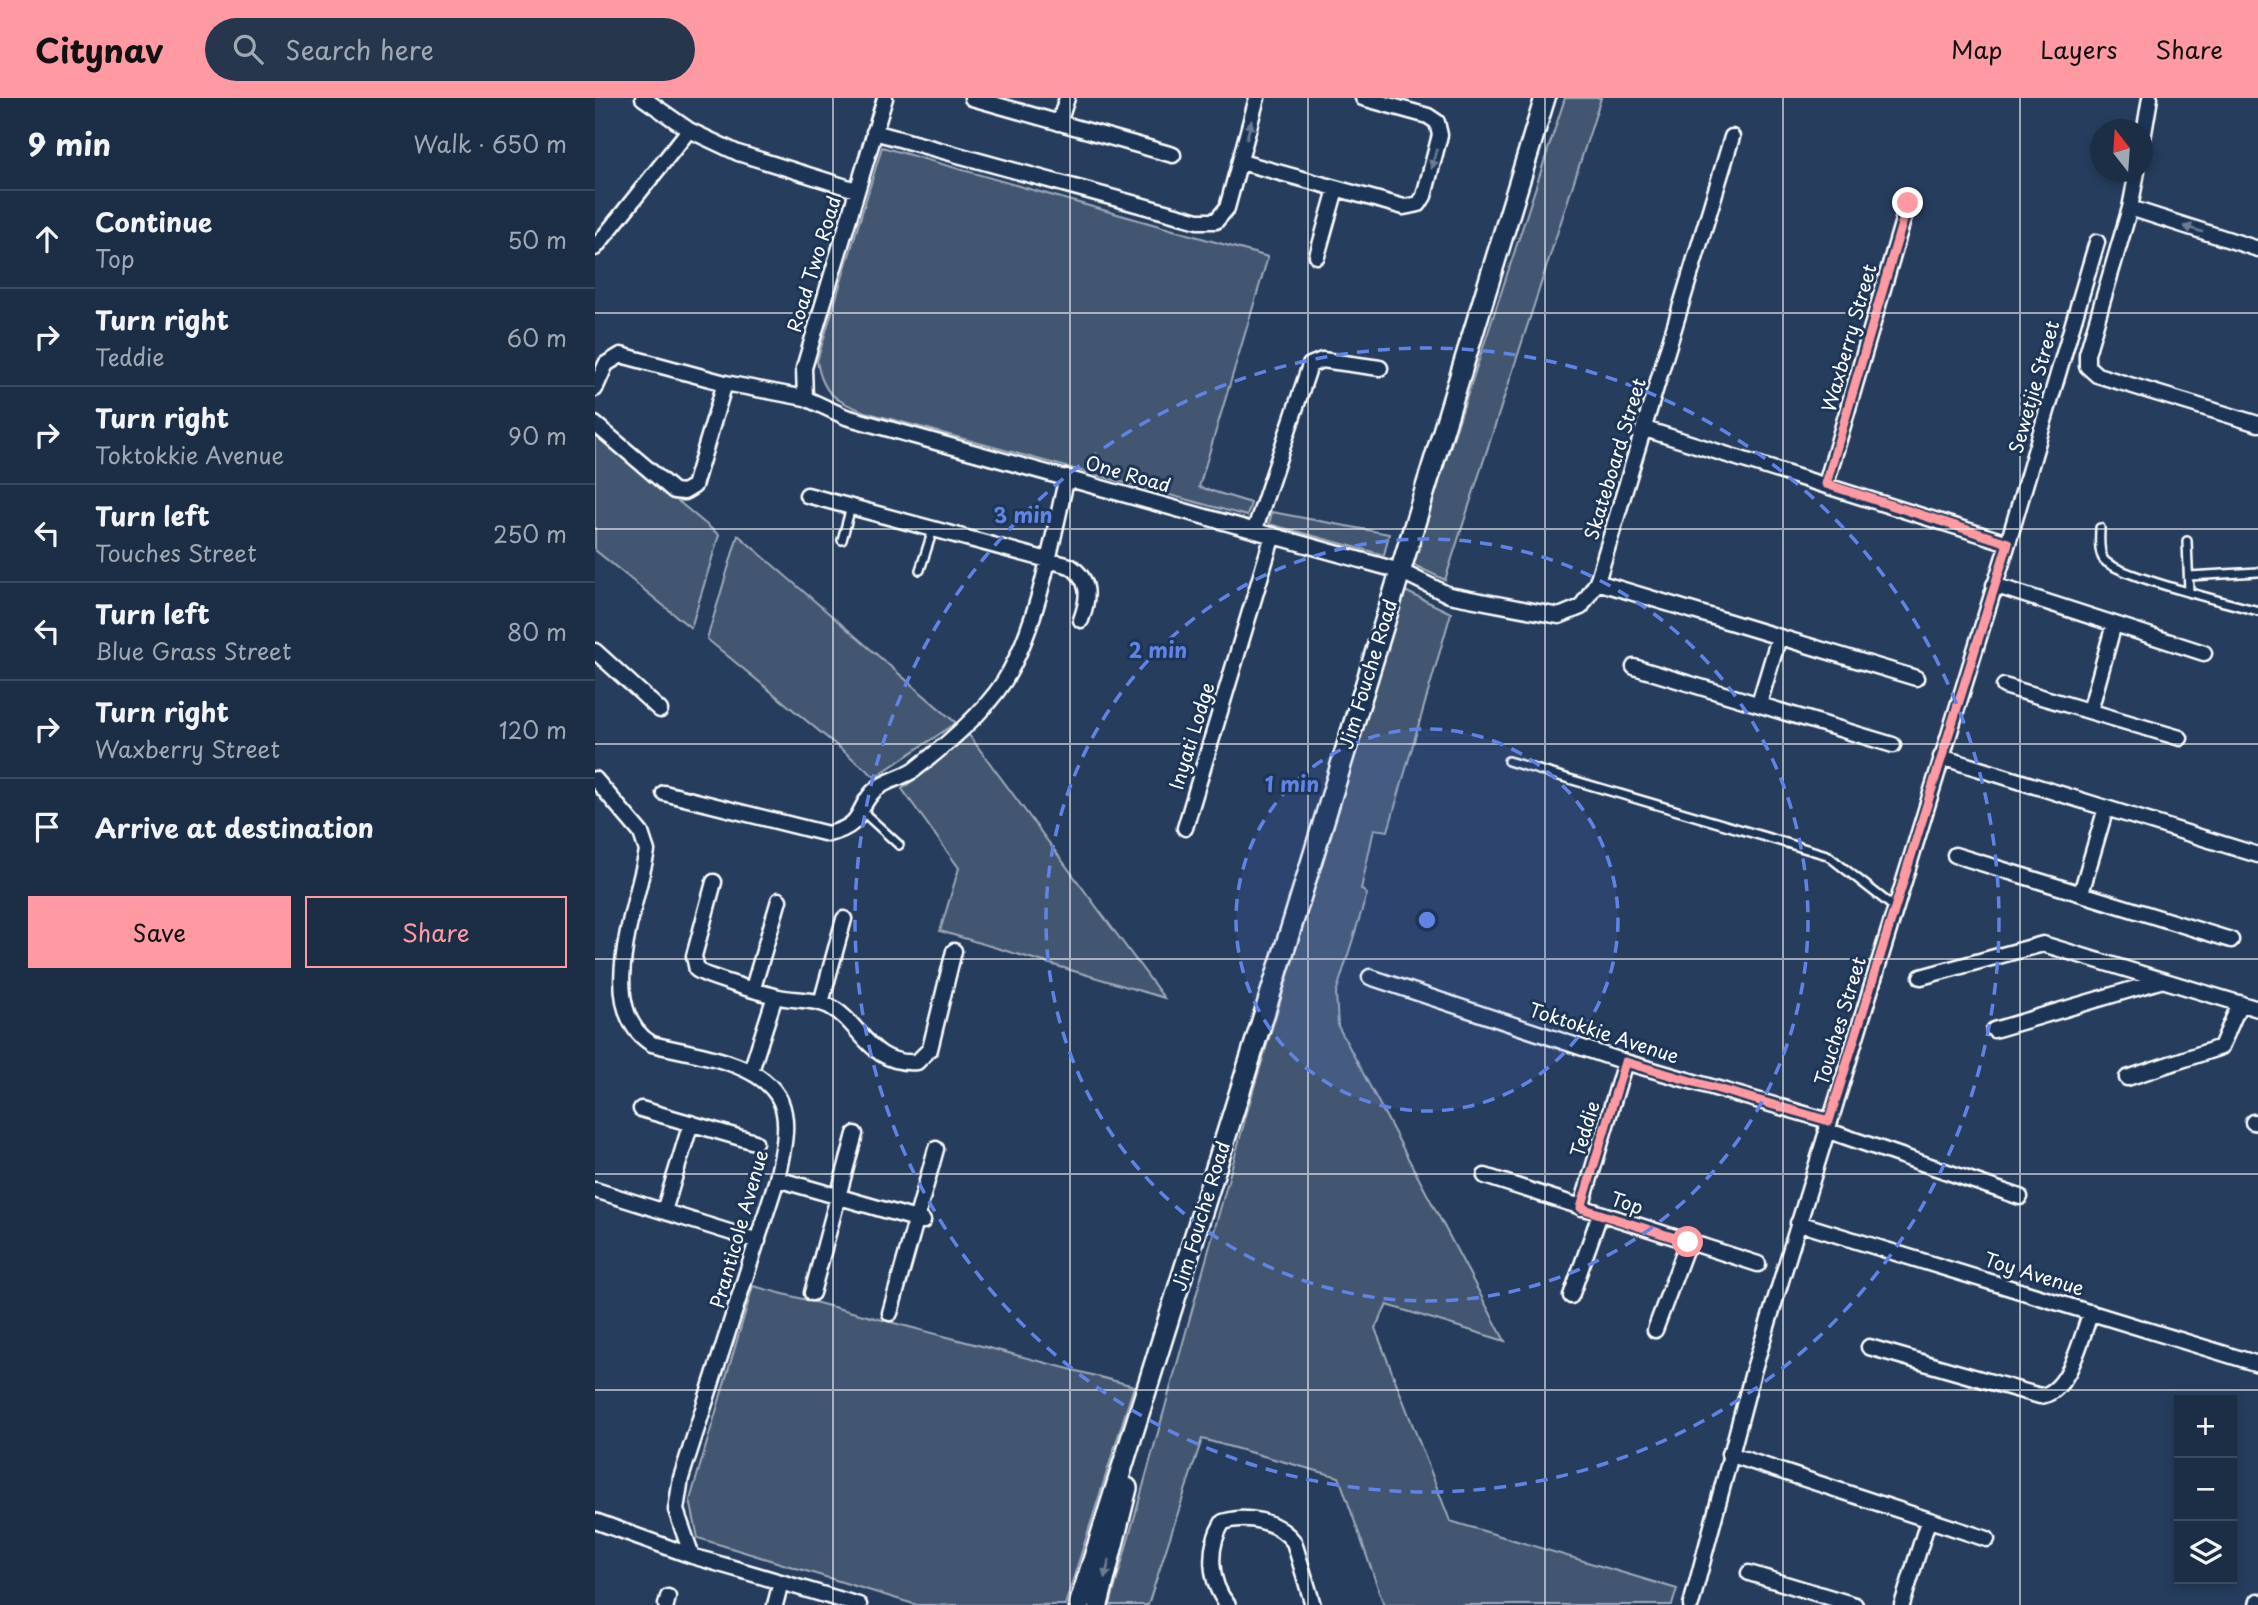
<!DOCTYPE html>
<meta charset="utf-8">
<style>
:root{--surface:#1c2e46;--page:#25364d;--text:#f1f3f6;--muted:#a0a8b3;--line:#3a4a5f;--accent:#ff9aa2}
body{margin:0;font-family:"Playpen Sans",sans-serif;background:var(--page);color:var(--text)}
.controls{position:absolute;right:21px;bottom:21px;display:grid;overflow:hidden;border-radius:0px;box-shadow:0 4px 10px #0003}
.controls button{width:63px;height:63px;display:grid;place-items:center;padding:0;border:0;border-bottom:2px solid var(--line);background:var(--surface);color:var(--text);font:35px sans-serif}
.compass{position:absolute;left:1495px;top:21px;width:63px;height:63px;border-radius:50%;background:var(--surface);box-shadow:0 4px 10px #0003;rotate:343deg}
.stop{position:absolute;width:21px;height:21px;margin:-16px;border:5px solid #ff9aa2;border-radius:50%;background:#fff}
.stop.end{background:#ff9aa2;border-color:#fff;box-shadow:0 2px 7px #0008}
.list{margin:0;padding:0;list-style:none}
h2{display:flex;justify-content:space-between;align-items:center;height:91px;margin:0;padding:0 28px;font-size:30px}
h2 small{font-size:23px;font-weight:400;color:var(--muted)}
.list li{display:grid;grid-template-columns:46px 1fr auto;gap:21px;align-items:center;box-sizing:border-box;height:98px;padding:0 28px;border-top:2px solid var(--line)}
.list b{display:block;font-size:26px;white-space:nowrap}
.list p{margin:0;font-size:23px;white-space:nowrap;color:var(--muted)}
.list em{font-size:23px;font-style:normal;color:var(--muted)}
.actions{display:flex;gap:14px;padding:21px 28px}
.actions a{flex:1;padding:16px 0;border:2px solid var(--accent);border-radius:0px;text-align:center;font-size:24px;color:var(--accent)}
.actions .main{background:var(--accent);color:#111}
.icon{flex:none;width:38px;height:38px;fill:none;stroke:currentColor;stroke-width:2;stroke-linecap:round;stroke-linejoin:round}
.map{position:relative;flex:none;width:1663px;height:1507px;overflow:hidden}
header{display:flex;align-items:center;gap:42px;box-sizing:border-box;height:98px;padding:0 35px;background:var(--accent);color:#111}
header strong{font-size:33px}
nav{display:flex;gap:38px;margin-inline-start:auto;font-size:24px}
.search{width:490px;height:63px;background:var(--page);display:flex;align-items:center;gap:18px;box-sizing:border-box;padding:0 24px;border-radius:38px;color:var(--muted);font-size:26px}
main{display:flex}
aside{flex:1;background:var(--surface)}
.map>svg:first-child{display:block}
</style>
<header>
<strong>Citynav</strong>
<div class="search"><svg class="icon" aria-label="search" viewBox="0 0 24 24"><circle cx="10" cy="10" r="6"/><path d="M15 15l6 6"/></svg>Search here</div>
<nav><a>Map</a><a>Layers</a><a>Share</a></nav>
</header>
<main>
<aside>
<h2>9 min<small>Walk · 650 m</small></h2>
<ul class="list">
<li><svg class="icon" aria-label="ahead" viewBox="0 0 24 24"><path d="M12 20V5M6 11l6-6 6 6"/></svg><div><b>Continue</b><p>Top</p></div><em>50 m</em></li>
<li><svg class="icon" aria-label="right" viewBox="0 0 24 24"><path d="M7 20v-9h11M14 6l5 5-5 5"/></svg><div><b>Turn right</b><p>Teddie</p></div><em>60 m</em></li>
<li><svg class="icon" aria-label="right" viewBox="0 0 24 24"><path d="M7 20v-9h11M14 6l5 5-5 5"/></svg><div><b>Turn right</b><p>Toktokkie Avenue</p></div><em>90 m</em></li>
<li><svg class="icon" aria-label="left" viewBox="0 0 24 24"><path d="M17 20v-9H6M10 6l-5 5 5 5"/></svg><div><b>Turn left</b><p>Touches Street</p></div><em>250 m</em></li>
<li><svg class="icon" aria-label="left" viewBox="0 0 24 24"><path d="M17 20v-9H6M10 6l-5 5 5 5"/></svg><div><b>Turn left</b><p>Blue Grass Street</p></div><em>80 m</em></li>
<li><svg class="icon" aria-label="right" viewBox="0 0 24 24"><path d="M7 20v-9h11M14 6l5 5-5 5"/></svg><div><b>Turn right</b><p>Waxberry Street</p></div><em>120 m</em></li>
<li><svg class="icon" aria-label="arrive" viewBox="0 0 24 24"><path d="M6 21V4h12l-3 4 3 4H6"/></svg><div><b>Arrive at destination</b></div></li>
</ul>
<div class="actions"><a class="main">Save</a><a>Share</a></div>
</aside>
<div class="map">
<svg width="1663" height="1507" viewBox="0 0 1663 1507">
<rect width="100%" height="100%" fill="#263d5e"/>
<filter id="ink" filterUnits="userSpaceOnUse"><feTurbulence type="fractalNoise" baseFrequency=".0143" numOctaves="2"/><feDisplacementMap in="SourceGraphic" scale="14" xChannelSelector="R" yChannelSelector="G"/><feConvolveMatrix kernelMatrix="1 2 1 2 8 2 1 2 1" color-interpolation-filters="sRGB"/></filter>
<g filter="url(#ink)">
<path fill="#425672" stroke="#a0aab8" stroke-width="2" d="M970,0H1006L850,482L817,466Z
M287,49L673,159L604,389L656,405L652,418L270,314C241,302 228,298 222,263Z
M0,334L124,437L96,530L0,452Z
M677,414L794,436L789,457L674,426Z
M143,437L361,625L280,679L112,541Z
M810,493L856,515L793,733L779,731L766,791L772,796L741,895L743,928L910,1243L792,1207L780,1230L855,1423L1082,1491L1077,1507H789L744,1379L607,1341L553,1507H515L658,993Z
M374,637L569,900L345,833L364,770L307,691Z
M158,1188L539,1288L470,1507H322L103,1440L95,1402Z"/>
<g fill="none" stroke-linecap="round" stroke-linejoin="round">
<g stroke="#fff" stroke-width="12">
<path id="lane" d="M1505,430C1505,439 1503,454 1509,462C1523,478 1637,506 1663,513
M247,442L256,409
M1592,443L1594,493
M325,472L338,432
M1594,478L1663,474
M913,663L1232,757L1300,810
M268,714L304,747"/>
</g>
<g stroke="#fff" stroke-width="19">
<path id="street" d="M48,0L94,32L143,55L261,92
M290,0L214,253L209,270L210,300L251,319L805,473L854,497L964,518L986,509L1002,484L1137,39
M377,0L578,57
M464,25L472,0
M279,34L603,123H621L632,110L662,0
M1548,41L1555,0
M646,64L809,109L824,106L829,98L845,37L842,24L833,18L768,0
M1542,74L1535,110L1663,151
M1535,110L1492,256V268L1502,277L1663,326
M0,150L94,32
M722,158L741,91
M0,291L11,266L26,257L130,285L210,300
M0,326L79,393L89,394L99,388L130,285
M1050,331L1413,445
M1231,386L1313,105
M212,397L475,468C496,482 494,500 486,522
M660,431L715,267L727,262L785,270
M1002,484L1321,580
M1399,487L1609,555
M0,553L65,612
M1039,569L1298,647
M1409,588L1585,640
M1164,606L1184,539
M1495,613L1519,526
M1346,659L1663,757
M0,681L46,735L52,753C40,814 0,912 57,946C99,957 181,964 189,1015C193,1036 186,1060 182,1081L86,1380L81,1412L97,1458
M69,695L233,736C272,727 260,709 281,691C292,682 307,680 319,672C350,648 397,608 415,573C445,518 457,441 472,379
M590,730L678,437
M1360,757L1636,842
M119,784L99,858L102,872C110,878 167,895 180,898C197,903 218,900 234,908C266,924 274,968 322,964L335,951L359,853
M1486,795L1511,710
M775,879L1030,964L1234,1023
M1326,879L1448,846L1663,911
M158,890L184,802
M226,905L249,821
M1399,932L1565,883
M156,973L180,898
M1532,980L1626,949L1645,905
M46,1011L160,1044
M1658,1024L1663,1025
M1231,1032L1425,1099
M890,1078L1163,1166
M182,1081L328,1123
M0,1092L163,1143
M986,1110L1030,964
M69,1113L96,1025
M1203,1125L1663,1266
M217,1195L260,1036
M976,1198L1005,1116
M295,1215L341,1051
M1060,1232L1093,1144
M1274,1249L1445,1298C1475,1295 1486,1239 1496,1214
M1134,1356L1392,1441
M0,1423L97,1458L264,1507
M1154,1475L1260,1507
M71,1507L73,1499
M180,1507L186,1484
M633,1507C614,1485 612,1449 628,1424C652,1416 683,1423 699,1444L718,1507
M1096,1507L1158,1274L1413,445L1502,144
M1307,1507L1333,1423
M1662,1507L1663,1503"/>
</g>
<g stroke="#fff" stroke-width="24">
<path id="secondary" d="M484,1507L698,824L950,0
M503,1507L532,1390"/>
</g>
<use href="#lane" stroke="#1d3557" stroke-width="7"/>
<use href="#street" stroke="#1d3557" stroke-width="14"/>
<use href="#secondary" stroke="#1d3557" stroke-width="19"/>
</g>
<defs><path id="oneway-solid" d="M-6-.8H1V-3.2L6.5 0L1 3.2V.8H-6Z" transform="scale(1.75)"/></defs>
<g fill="#6c7c92">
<use href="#oneway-solid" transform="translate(654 32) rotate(-76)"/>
<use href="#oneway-solid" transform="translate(839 61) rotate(105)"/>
<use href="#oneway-solid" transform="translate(1598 131) rotate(-162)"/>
<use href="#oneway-solid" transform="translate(512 1471) rotate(104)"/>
</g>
</g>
<g fill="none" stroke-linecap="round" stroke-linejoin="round" filter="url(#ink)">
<path stroke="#ff9aa2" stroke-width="9" d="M1093,1144L986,1110L1030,964L1234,1023L1413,445L1231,386L1313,105"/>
</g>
<path fill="none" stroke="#fff" stroke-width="2" stroke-opacity="0.55" d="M238,0V1507M475,0V1507M713,0V1507M950,0V1507M1188,0V1507M1425,0V1507M0,215H1663M0,431H1663M0,646H1663M0,861H1663M0,1076H1663M0,1292H1663"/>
<circle cx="832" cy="822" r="191" fill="#6183e4" fill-opacity=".12"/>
<g fill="none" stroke="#6183e4" stroke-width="3.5" stroke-dasharray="12 9">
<circle cx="832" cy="822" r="191"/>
<circle cx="832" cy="822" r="381"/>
<circle cx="832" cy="822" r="572"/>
</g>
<g text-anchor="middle" stroke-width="6" stroke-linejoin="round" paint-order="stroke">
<g font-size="19" fill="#fff" stroke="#1d3557">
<text transform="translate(219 166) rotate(-73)" y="7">Road Two Road</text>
<text transform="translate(1254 240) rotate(-74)" y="7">Waxberry Street</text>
<text transform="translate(1439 289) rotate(-74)" y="7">Sewetjie Street</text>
<text transform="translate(1020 361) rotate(-73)" y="7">Skateboard Street</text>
<text transform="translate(533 376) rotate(16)" y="7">One Road</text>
<text transform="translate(773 576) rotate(-73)" y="7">Jim Fouche Road</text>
<text transform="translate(597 638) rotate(-73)" y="7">Inyati Lodge</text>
<text transform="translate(1245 923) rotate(-73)" y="7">Touches Street</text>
<text transform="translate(1009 935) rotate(18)" y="7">Toktokkie Avenue</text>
<text transform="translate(990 1031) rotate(-73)" y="7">Teddie</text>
<text transform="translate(1032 1105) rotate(18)" y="7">Top</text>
<text transform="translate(606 1118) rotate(-73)" y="7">Jim Fouche Road</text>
<text transform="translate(144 1131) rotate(-74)" y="7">Pranticole Avenue</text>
<text transform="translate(1439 1176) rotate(17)" y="7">Toy Avenue</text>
</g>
</g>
<circle cx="832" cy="822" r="10" fill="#6183e4" stroke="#1d3557" stroke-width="3.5"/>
<g font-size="21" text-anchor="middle" font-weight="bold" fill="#6183e4" stroke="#1d3557" stroke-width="6" stroke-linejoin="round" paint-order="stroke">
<text x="428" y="425">3 min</text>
<text x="563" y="560">2 min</text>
<text x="697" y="694">1 min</text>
</g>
</svg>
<div class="controls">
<button>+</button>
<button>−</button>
<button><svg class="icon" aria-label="layers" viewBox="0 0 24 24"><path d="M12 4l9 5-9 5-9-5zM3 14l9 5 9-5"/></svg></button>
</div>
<svg class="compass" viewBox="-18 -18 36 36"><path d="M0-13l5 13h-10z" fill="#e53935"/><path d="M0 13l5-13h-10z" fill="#a0a8b3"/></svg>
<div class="stop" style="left:1093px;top:1144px"></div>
<div class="stop end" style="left:1313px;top:105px"></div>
</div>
</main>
